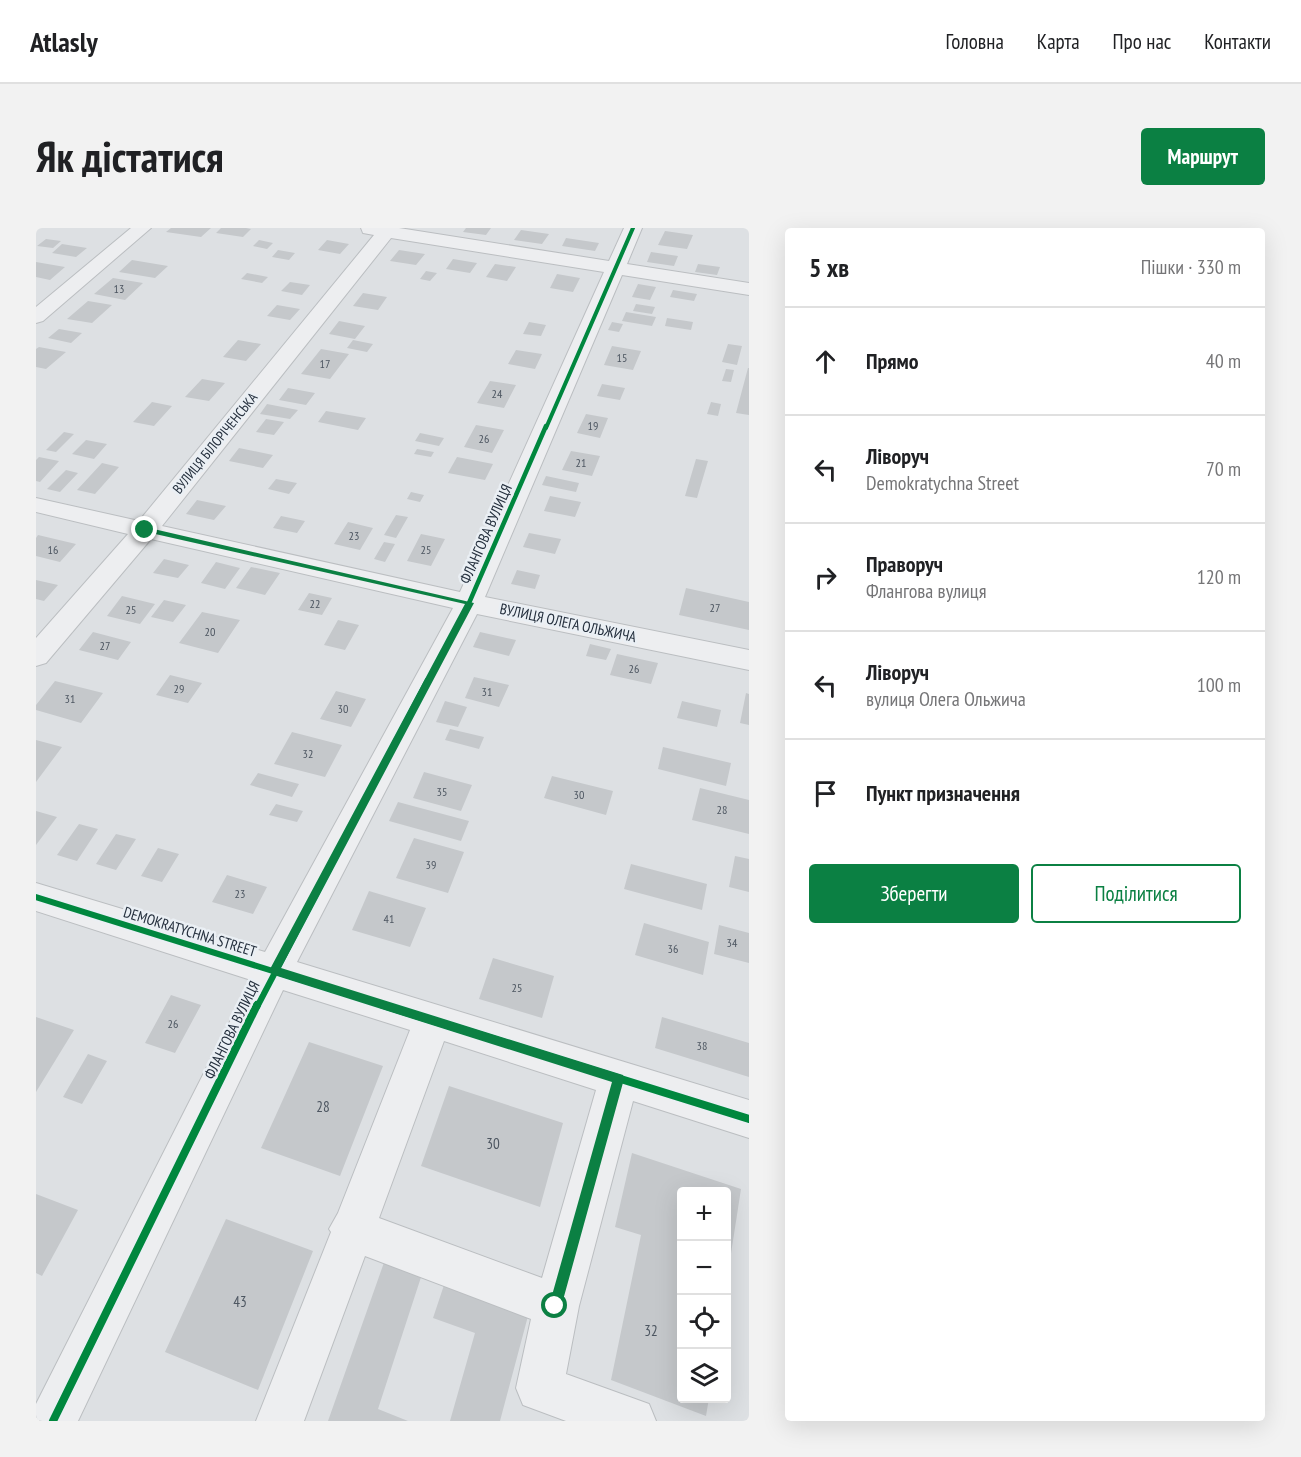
<!DOCTYPE html>
<html lang="uk">
<meta charset="utf-8">
<style>
:root{--surface:#fff;--page:#f2f2f2;--text:#202124;--muted:#757577;--line:#e0e0e0;--accent:#0b8043}
body{margin:0;font-family:"PT Sans Narrow",sans-serif;background:var(--page);color:var(--text)}
.controls{position:absolute;right:18px;bottom:18px;display:grid;overflow:hidden;border-radius:6px;box-shadow:0 6px 24px #0002}
.controls button{width:54px;height:54px;display:grid;place-items:center;padding:0;border:0;border-bottom:2px solid var(--line);background:var(--surface);color:var(--text);font:30px sans-serif}
.stop{position:absolute;width:18px;height:18px;margin:-14px;border:4px solid #0b8043;border-radius:50%;background:#fff}
.stop.end{background:#0b8043;border-color:#fff;box-shadow:0 2px 6px #0008}
.list{margin:0;padding:0;list-style:none}
h2{display:flex;justify-content:space-between;align-items:center;height:78px;margin:0;padding:0 24px;font-size:26px}
h2 small{font-size:20px;font-weight:400;color:var(--muted)}
.list li{display:grid;grid-template-columns:39px 1fr auto;gap:18px;align-items:center;box-sizing:border-box;height:108px;padding:0 24px;border-top:2px solid var(--line)}
.list b{display:block;font-size:22px;white-space:nowrap}
.list p{margin:0;font-size:20px;white-space:nowrap;color:var(--muted)}
.list em{font-size:20px;font-style:normal;color:var(--muted)}
.actions{display:flex;gap:12px;padding:18px 24px}
.actions a{flex:1;padding:14px 0;border:2px solid var(--accent);border-radius:6px;text-align:center;font-size:21px;color:var(--accent)}
.actions .main{background:var(--accent);color:#fff}
.icon{flex:none;width:33px;height:33px;fill:none;stroke:currentColor;stroke-width:2;stroke-linecap:round;stroke-linejoin:round}
.map{position:relative;flex:none;width:713px;height:1193px;overflow:hidden;border-radius:6px}
header{display:flex;align-items:center;gap:36px;box-sizing:border-box;height:84px;padding:0 30px;background:var(--surface);border-bottom:2px solid var(--line)}
header strong{font-size:28px}
nav{display:flex;gap:33px;margin-inline-start:auto;font-size:21px}
.intro{display:flex;align-items:center;justify-content:space-between;box-sizing:border-box;height:144px;padding:0 36px}
h1{margin:0;font-size:42px}
.button{padding:15px 27px;border-radius:6px;background:var(--accent);color:#fff;font-size:21px;font-weight:700}
main{display:flex;gap:36px;padding:0 36px}
aside{flex:1;background:var(--surface);border-radius:6px;box-shadow:0 6px 24px #0002}
.map>svg:first-child{display:block}
</style>
<header>
<strong>Atlasly</strong>
<nav><a>Головна</a><a>Карта</a><a>Про нас</a><a>Контакти</a></nav>
</header>
<div class="intro"><h1>Як дістатися</h1><a class="button">Маршрут</a></div>
<main>
<div class="map">
<svg width="713" height="1193" viewBox="0 0 713 1193">
<rect width="100%" height="100%" fill="#dde0e3"/>
<path fill="#c5c8cb" d="M135,0H175L165,9L130,4Z
M185,0H210L215,1L207,9L180,5Z
M430,0H455L450,7L427,4Z
M485,2L513,6L506,16L478,12Z
M629,3L657,7L651,21L622,17Z
M530,10L563,15L559,23L526,18Z
M10,11L25,13L17,20L1,18Z
M223,12L237,15L231,21L217,18Z
M291,12L313,16L304,26L282,22Z
M26,16L51,20L40,29L16,25Z
M242,22L259,25L253,32L236,29Z
M363,22L389,26L380,37L354,33Z
M615,24L642,28L638,38L611,34Z
M417,31L441,35L434,45L410,41Z
M96,32L132,38L119,50L83,44Z
M0,34L29,39L14,52L0,49Z
M459,36L480,39L471,53L450,49Z
M662,36L684,39L681,47L659,44Z
M390,43L401,45L394,53L384,51Z
M211,45L232,49L226,55L205,51Z
M521,46L544,50L537,64L514,60Z
M77,50L107,55L89,72L58,66Z
M254,54L274,57L266,67L245,63Z
M602,56L620,59L614,72L596,69Z
M637,62L661,66L658,73L634,69Z
M327,65L351,69L342,82L317,78Z
M52,73L76,77L56,95L31,91Z
M600,76L619,79L616,86L597,83Z
M241,77L264,81L254,92L231,88Z
M590,84L620,89L616,98L586,93Z
M631,90L657,94L655,102L629,98Z
M303,93L329,98L319,111L293,106Z
M493,94L510,97L505,108L487,106Z
M576,94L587,96L583,104L572,102Z
M23,101L46,105L35,115L12,110Z
M202,112L225,116L210,133L187,129Z
M317,112L337,116L331,124L311,120Z
M692,116L706,118L701,137L686,134Z
M576,118L605,123L597,142L568,137Z
M3,119L30,124L10,141L0,139V121Z
M285,121L313,126L294,151L265,146Z
M480,122L506,126L499,141L472,136Z
M712,140H713V187L700,185Z
M690,141L698,142L695,154L686,153Z
M166,151L189,155L173,173L149,169Z
M454,153L480,157L468,180L441,175Z
M566,156L589,160L584,172L561,168Z
M252,160L279,165L270,177L243,172Z
M116,174L136,178L118,198L97,194Z
M675,174L685,176L682,188L671,186Z
M231,176L262,182L254,191L224,186Z
M290,183L330,190L322,202L282,194Z
M550,186L572,190L564,210L541,205Z
M230,191L248,194L238,207L220,204Z
M440,197L468,202L456,225L428,219Z
M28,204L38,206L20,224L10,222Z
M384,205L408,210L403,218L379,213Z
M50,212L71,216L58,231L36,226Z
M203,220L237,227L227,240L193,233Z
M381,221L398,224L395,229L378,226Z
M535,223L564,228L556,248L526,242Z
M3,229L23,233L4,254L0,253V232Z
M421,229L457,236L449,252L412,245Z
M660,231L672,233L661,270L649,268Z
M66,235L83,239L59,266L41,262Z
M30,242L42,245L24,264L11,261Z
M510,248L543,255L540,264L506,257Z
M240,251L261,255L253,266L232,261Z
M375,264L388,267L384,274L371,271Z
M514,268L545,274L539,289L508,283Z
M161,272L190,278L178,292L150,286Z
M360,287L372,289L360,310L348,307Z
M245,288L269,293L261,305L237,300Z
M312,294L337,300L324,322L298,316Z
M493,305L525,311L519,326L487,319Z
M385,306L409,311L395,338L371,333Z
M2,307L40,316L24,334L0,328V310Z
M348,314L359,316L349,334L338,331Z
M128,331L153,337L142,350L117,345Z
M180,334L204,340L189,361L165,355Z
M215,339L244,345L229,367L200,360Z
M481,342L504,347L499,361L475,356Z
M0,352L22,357L8,373L0,371Z
M650,360L713,374V402L643,387Z
M273,365L296,370L286,387L262,382Z
M86,368L119,376L104,396L71,388Z
M128,372L150,377L137,394L115,389Z
M166,384L204,392L182,425L143,415Z
M302,392L323,397L309,422L288,417Z
M57,404L95,414L82,432L43,422Z
M444,404L480,412L473,428L437,419Z
M554,416L575,421L570,432L550,428Z
M581,426L622,435L615,456L574,447Z
M134,447L166,455L152,475L120,467Z
M438,449L473,457L463,479L429,470Z
M19,453L67,465L45,495L0,482V477Z
M300,463L330,471L315,499L284,491Z
M710,465L713,466V497L704,495Z
M409,473L431,479L422,499L400,494Z
M646,473L685,482L681,499L641,490Z
M414,501L448,509L443,521L409,512Z
M256,504L306,517L289,549L238,536Z
M0,512L26,519L0,554Z
M627,519L695,535L690,558L622,541Z
M388,544L436,557L425,583L377,570Z
M222,545L263,556L256,569L214,557Z
M516,548L577,563L570,587L508,570Z
M664,560L713,572V606L656,592Z
M362,574L433,593L425,613L353,593Z
M240,576L267,583L261,594L233,587Z
M0,583L21,589L0,617Z
M43,596L62,601L41,633L21,627Z
M80,606L100,611L80,642L60,636Z
M378,610L428,624L412,665L360,650Z
M122,620L143,626L126,654L105,648Z
M699,628L713,631V664L693,659Z
M595,636L671,656L666,682L588,661Z
M191,647L231,659L217,686L176,674Z
M333,663L390,680L374,719L316,702Z
M608,695L673,714L667,747L599,727Z
M683,697L713,705V735L678,726Z
M457,730L518,748L506,790L443,771Z
M135,767L165,777L139,825L109,815Z
M0,789L38,802L0,864Z
M626,789L713,815V849L619,820Z
M273,814L347,838L304,948L225,920Z
M52,826L71,833L46,876L27,869Z
M413,858L527,895L504,979L385,938Z
M596,925L705,961L692,1045L690,964H646V1170H673L670,1188L575,1152L605,1007L579,999Z
M0,966L42,982L6,1048L0,1045Z
M190,991L277,1023L222,1162L129,1124Z
M351,1026L388,1040L342,1181L372,1193H292Z
M408,1057L492,1088L464,1193H414L439,1105L397,1090Z"/>
<g fill="none" stroke-linecap="round" stroke-linejoin="round">
<g stroke="#bbbec1" stroke-width="2">
<path id="minor" d="M95,0H115L7,93L0,95V79Z
M325,0H363L573,33L588,0H606L591,36L713,55V67L586,47L449,369L713,422V442L441,386L261,734L713,872V910L597,873L543,1078L530,1146L613,1176L620,1193H530L487,1177L480,1160L495,1091L329,1028L268,1193H220L295,1004L293,1001L302,985L374,802L247,762L42,1193H0V1176L215,752L0,683V655L229,724L417,380L115,311L10,435L0,438V410L92,306L0,284V270L103,293L338,7L327,5ZM355,10L568,44L424,364L126,298ZM408,813L560,862L506,1050L343,990Z"/>
</g>
<use href="#minor" fill="#edeef0" fill-rule="evenodd"/>
<g stroke="#eaeff4" stroke-width="6">
<path id="cycleway-far3" d="M510,200L597,0"/>
</g>
<g stroke="#eaeff4" stroke-width="8">
<path id="cycleway-far2" d="M391,454L433,375L510,198"/>
</g>
<g stroke="#eaeff4" stroke-width="10">
<path id="cycleway-far1" d="M0,669L352,779
M221,779L392,452"/>
</g>
<g stroke="#eaeff4" stroke-width="11">
<path id="cycleway" d="M347,777L713,891
M17,1193L221,777"/>
</g>
<use href="#cycleway-far3" stroke="#00873e" stroke-width="4"/>
<use href="#cycleway-far2" stroke="#00873e" stroke-width="4.5"/>
<use href="#cycleway-far1" stroke="#00873e" stroke-width="6"/>
<use href="#cycleway" stroke="#00873e" stroke-width="8"/>
</g>
<path fill="#0b8043" d="M109,299L438,375L245,740L587,847L588,851L524,1083L519,1085L515,1083L513,1078L576,854L238,747L233,743L429,376L106,303L105,302Z"/>
<g text-anchor="middle" stroke-width="5" stroke-linejoin="round" paint-order="stroke">
<g font-size="12" fill="#4d5661">
<text x="83" y="65">13</text>
<text x="586" y="134">15</text>
<text x="289" y="140">17</text>
<text x="461" y="170">24</text>
<text x="557" y="202">19</text>
<text x="448" y="215">26</text>
<text x="545" y="239">21</text>
<text x="318" y="312">23</text>
<text x="17" y="326">16</text>
<text x="390" y="326">25</text>
<text x="279" y="380">22</text>
<text x="679" y="384">27</text>
<text x="95" y="386">25</text>
<text x="174" y="408">20</text>
<text x="69" y="422">27</text>
<text x="598" y="445">26</text>
<text x="143" y="465">29</text>
<text x="451" y="468">31</text>
<text x="34" y="475">31</text>
<text x="307" y="485">30</text>
<text x="272" y="530">32</text>
<text x="406" y="568">35</text>
<text x="543" y="571">30</text>
<text x="686" y="586">28</text>
<text x="395" y="641">39</text>
<text x="204" y="670">23</text>
<text x="353" y="695">41</text>
<text x="696" y="719">34</text>
<text x="637" y="725">36</text>
<text x="481" y="764">25</text>
<text x="137" y="800">26</text>
<text x="666" y="822">38</text>
</g>
<g font-size="14" fill="#242f3d" stroke="#eaeff4">
<text transform="translate(179 215) rotate(-51)" y="5">ВУЛИЦЯ БІЛОРІЧЕНСЬКА</text>
</g>
<g font-size="15" fill="#242f3d" stroke="#eaeff4">
<text transform="translate(450 306) rotate(-66)" y="5">ФЛАНГОВА ВУЛИЦЯ</text>
<text transform="translate(532 395) rotate(12)" y="5">ВУЛИЦЯ ОЛЕГА ОЛЬЖИЧА</text>
<text transform="translate(154 704) rotate(17)" y="5">DEMOKRATYCHNA STREET</text>
<text transform="translate(196 802) rotate(-64)" y="5">ФЛАНГОВА ВУЛИЦЯ</text>
</g>
<g font-size="15" fill="#4d5661">
<text x="287" y="884">28</text>
<text x="457" y="921">30</text>
<text x="204" y="1079">43</text>
<text x="615" y="1108">32</text>
</g>
</g>
</svg>
<div class="controls">
<button>+</button>
<button>−</button>
<button><svg class="icon" aria-label="locate" viewBox="0 0 24 24"><circle cx="12" cy="12" r="6"/><path d="M12 2v4M12 18v4M2 12h4M18 12h4"/></svg></button>
<button><svg class="icon" aria-label="layers" viewBox="0 0 24 24"><path d="M12 4l9 5-9 5-9-5zM3 14l9 5 9-5"/></svg></button>
</div>
<div class="stop" style="left:519px;top:1078px"></div>
<div class="stop end" style="left:109px;top:302px"></div>
</div>
<aside>
<h2>5 хв<small>Пішки · 330 m</small></h2>
<ul class="list">
<li><svg class="icon" aria-label="ahead" viewBox="0 0 24 24"><path d="M12 20V5M6 11l6-6 6 6"/></svg><div><b>Прямо</b></div><em>40 m</em></li>
<li><svg class="icon" aria-label="left" viewBox="0 0 24 24"><path d="M17 20v-9H6M10 6l-5 5 5 5"/></svg><div><b>Ліворуч</b><p>Demokratychna Street</p></div><em>70 m</em></li>
<li><svg class="icon" aria-label="right" viewBox="0 0 24 24"><path d="M7 20v-9h11M14 6l5 5-5 5"/></svg><div><b>Праворуч</b><p>Флангова вулиця</p></div><em>120 m</em></li>
<li><svg class="icon" aria-label="left" viewBox="0 0 24 24"><path d="M17 20v-9H6M10 6l-5 5 5 5"/></svg><div><b>Ліворуч</b><p>вулиця Олега Ольжича</p></div><em>100 m</em></li>
<li><svg class="icon" aria-label="arrive" viewBox="0 0 24 24"><path d="M6 21V4h12l-3 4 3 4H6"/></svg><div><b>Пункт призначення</b></div></li>
</ul>
<div class="actions"><a class="main">Зберегти</a><a>Поділитися</a></div>
</aside>
</main>
